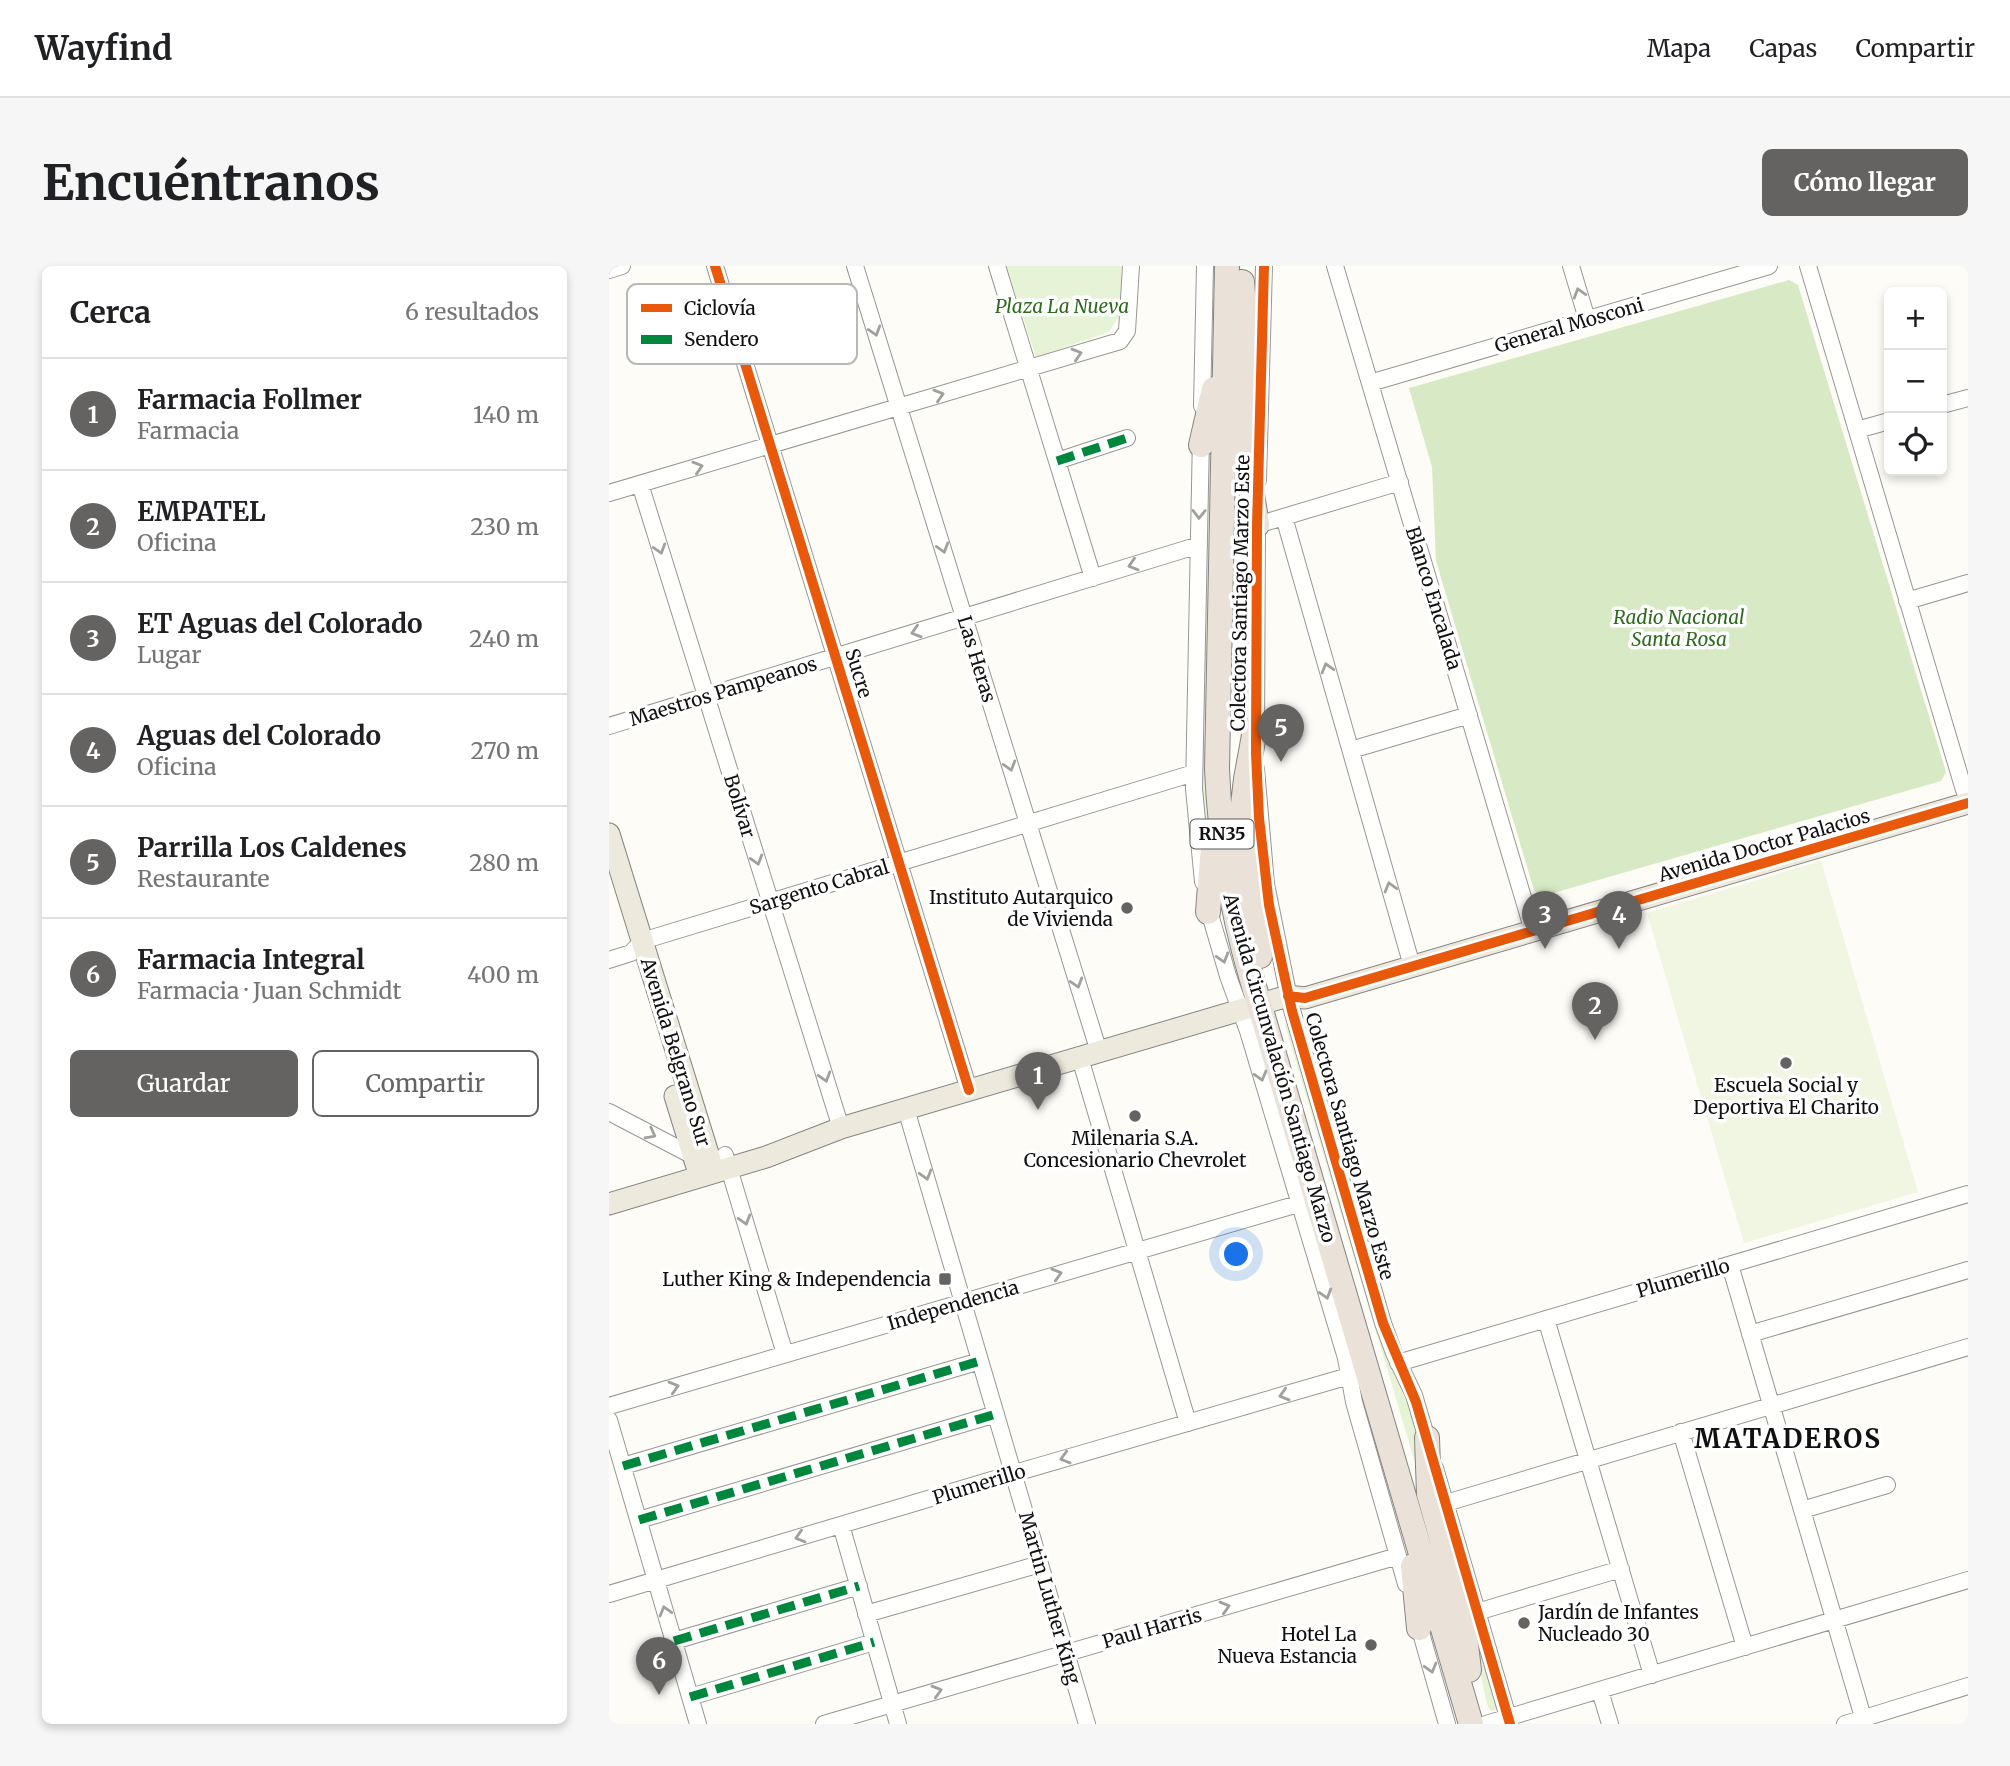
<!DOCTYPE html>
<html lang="es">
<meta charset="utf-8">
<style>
:root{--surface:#fff;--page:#f6f6f6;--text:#202124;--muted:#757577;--line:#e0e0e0;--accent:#646362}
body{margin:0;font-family:Merriweather,serif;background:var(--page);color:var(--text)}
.controls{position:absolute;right:21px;top:21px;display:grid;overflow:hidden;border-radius:10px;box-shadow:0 4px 10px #0003}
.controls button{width:63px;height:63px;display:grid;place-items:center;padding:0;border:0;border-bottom:2px solid var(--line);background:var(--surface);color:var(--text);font:35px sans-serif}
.you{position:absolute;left:628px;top:989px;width:24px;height:24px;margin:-18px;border:5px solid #fff;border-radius:50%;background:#1a73e8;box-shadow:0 0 0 10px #1a73e833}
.badge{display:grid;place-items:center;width:46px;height:46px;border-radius:50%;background:var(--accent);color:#fff;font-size:23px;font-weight:700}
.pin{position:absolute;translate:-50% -58px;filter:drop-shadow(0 2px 4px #0008)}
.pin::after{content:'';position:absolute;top:37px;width:24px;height:21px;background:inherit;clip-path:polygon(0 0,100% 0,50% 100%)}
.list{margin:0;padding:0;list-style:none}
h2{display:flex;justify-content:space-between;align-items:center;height:91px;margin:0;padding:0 28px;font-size:30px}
h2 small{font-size:23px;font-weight:400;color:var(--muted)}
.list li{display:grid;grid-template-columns:46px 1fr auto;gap:21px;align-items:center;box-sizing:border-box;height:112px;padding:0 28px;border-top:2px solid var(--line)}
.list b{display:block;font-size:26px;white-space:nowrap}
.list p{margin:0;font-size:23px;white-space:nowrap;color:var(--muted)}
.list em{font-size:23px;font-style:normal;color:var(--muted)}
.actions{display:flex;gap:14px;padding:21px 28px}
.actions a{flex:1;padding:16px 0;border:2px solid var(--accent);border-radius:10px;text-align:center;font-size:24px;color:var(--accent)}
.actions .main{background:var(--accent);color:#fff}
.icon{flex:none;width:38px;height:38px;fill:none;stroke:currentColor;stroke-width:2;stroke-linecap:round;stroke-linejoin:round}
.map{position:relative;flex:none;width:1359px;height:1458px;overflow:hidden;border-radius:10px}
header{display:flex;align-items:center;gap:42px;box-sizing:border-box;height:98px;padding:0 35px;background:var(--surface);border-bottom:2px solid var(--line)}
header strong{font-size:33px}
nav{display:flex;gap:38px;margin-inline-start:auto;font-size:24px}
.intro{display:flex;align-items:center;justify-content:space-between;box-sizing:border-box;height:168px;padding:0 42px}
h1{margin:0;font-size:49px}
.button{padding:18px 32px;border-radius:10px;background:var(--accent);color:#fff;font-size:24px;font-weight:700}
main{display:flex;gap:42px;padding:0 42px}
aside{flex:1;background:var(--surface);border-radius:10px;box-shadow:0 4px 10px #0003}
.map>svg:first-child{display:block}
</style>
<header>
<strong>Wayfind</strong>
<nav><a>Mapa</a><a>Capas</a><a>Compartir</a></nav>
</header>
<div class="intro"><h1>Encuéntranos</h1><a class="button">Cómo llegar</a></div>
<main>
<aside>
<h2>Cerca<small>6 resultados</small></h2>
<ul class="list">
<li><span class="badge">1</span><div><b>Farmacia Follmer</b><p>Farmacia</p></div><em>140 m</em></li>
<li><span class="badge">2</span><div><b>EMPATEL</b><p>Oficina</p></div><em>230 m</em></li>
<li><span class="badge">3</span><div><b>ET Aguas del Colorado</b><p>Lugar</p></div><em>240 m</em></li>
<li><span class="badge">4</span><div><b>Aguas del Colorado</b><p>Oficina</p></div><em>270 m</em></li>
<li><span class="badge">5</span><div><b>Parrilla Los Caldenes</b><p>Restaurante</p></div><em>280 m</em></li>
<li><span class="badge">6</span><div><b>Farmacia Integral</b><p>Farmacia · Juan Schmidt</p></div><em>400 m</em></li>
</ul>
<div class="actions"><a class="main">Guardar</a><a>Compartir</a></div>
</aside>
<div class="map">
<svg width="1359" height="1458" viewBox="0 0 1359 1458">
<rect width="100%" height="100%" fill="#fdfcf7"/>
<path fill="#e7f3d7" d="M397,0H512V47L500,66L427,91Z
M605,141L603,402L595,458L600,594L592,538L597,191Z
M634,213L641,265L640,459L630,514Z
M679,756L807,1160L812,1217L676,759Z
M823,1220L889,1441L885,1445L880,1444L878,1438L858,1346Z"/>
<path fill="#d8eac5" d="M1180,14L1189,19L1337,506L1332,515L934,630L925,624L827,295L823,201L800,122Z"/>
<path fill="#f0f6e1" d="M1212,595L1309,926L1135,977L1038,647Z"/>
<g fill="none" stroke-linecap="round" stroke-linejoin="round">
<g stroke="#979795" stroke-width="18">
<path id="minor" d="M106,0L360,824
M246,0L490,786
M388,0L484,312
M726,0L924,665
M962,0L978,53
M1199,0L1355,524L1359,530
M0,4L13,0
M761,117L1160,0
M1333,139L1359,132
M593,140L596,0
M1248,164L1280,155
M592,170L585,523L594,616
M448,195L518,172
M649,214L655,0
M31,218L232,862
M0,227L511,75L518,65L522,0
M675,251L803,700
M648,259L791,216
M1298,335L1359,317
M0,460L590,279
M647,473L648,251
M742,484L860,449
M647,503L657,618L681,737L774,1057L785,1087L805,1129L820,1180
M598,638L619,710L639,765L737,1092L745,1136L797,1318
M0,694L22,687L33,675L585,507
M471,792L579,1157
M297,843L478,1458
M0,846L84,890
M116,889L176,1088
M1121,999L1256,1458
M937,1053L1043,1409
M1141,1068L1359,1004
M789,1097L1359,928
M0,1140L689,938
M0,1154L89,1458
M1072,1166L1136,1381
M14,1200L371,1095
M826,1202L901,1458
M837,1237L1359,1081
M1193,1244L1278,1219
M30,1254L387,1148
M232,1259L289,1458
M0,1328L416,1204L740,1110
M868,1346L1012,1303
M257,1348L431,1298
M808,1353L838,1458
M65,1375L250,1320
M991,1425L1001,1458
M81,1431L265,1376
M215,1458L789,1290
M877,1458L1359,1314
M1236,1458L1359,1420"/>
</g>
<g stroke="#858482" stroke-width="23">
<path id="major" d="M0,568L101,894V903L98,908
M66,830L88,901L98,908
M0,938L157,891L232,862L679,730L696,732L1359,537"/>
</g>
<g stroke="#858482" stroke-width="26">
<path id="highway" d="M618,0L608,503C611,573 622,642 642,710L862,1458
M633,16L638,75L637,191L648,259
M592,179L605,123
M646,464L637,513L634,539L651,690
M599,646L604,581
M818,1172L820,1228L853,1345L860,1404
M804,1300L810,1362"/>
</g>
<use href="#minor" stroke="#fffffe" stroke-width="16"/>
<use href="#major" stroke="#ede9dc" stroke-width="21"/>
<use href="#highway" stroke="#eae1d8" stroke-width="24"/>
<path stroke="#00873e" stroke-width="9" stroke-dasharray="18 9" stroke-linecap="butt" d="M448,195L518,172
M14,1200L371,1095
M30,1254L387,1148
M65,1375L250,1320
M81,1431L265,1376"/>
<g stroke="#fff" stroke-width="15">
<path id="cycleway" d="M106,0L360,824
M655,0L648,259L647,487L650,552L660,639L683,745L774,1057L807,1136L901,1458
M679,730L696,732L1359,537"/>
</g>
<use href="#cycleway" stroke="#e8590c" stroke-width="10"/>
</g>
<defs><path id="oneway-chevron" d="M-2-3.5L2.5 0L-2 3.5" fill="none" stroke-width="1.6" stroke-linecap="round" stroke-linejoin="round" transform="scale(1.75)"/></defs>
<g stroke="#a0a09f">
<use href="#oneway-chevron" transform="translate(970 27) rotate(-107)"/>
<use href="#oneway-chevron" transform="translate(266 65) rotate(73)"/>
<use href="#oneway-chevron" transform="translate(468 88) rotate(-17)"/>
<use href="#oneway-chevron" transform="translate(330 129) rotate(-17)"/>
<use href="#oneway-chevron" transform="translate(89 201) rotate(-17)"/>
<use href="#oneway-chevron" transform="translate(590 248) rotate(91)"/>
<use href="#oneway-chevron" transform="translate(334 282) rotate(73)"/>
<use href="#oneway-chevron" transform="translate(51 283) rotate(73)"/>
<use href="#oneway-chevron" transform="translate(524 299) rotate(163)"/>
<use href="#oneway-chevron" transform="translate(307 366) rotate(163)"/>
<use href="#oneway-chevron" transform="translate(718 402) rotate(-106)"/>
<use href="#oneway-chevron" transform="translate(401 500) rotate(73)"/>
<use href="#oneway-chevron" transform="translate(148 594) rotate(73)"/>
<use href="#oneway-chevron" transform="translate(781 621) rotate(-106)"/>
<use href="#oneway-chevron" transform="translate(614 692) rotate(73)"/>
<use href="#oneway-chevron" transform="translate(468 717) rotate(73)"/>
<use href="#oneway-chevron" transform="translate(652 810) rotate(74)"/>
<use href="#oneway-chevron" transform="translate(216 811) rotate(73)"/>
<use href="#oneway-chevron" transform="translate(42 868) rotate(28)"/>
<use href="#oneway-chevron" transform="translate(317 909) rotate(74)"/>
<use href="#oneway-chevron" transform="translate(136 954) rotate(73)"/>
<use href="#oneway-chevron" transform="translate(448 1008) rotate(-16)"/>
<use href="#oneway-chevron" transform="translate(717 1028) rotate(73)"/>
<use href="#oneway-chevron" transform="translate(65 1121) rotate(-16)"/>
<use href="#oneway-chevron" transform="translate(675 1129) rotate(164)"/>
<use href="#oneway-chevron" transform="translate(456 1192) rotate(164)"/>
<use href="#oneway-chevron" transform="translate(191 1271) rotate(163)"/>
<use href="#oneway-chevron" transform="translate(616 1341) rotate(-16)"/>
<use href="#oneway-chevron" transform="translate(56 1345) rotate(-106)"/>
<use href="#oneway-chevron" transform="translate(822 1402) rotate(74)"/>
<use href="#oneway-chevron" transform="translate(328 1425) rotate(-16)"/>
</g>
<g fill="#646362" stroke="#fff" stroke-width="2.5">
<circle cx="518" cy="642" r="7"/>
<circle cx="1177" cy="797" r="7"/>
<circle cx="526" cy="850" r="7"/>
<rect x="329" y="1006" width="14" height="14" rx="3.5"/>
<circle cx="915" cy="1357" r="7"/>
<circle cx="762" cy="1379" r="7"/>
</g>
<g text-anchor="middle" stroke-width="7" stroke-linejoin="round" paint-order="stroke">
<rect fill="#fff" stroke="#585858" stroke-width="2" x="581.5" y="553.5" width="63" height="29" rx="5"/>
<g font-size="18" font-weight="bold" fill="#111">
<text x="613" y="574">RN35</text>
</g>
<g font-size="19" font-style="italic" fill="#2f6b1f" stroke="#fff">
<text x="453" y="47">Plaza La Nueva</text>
<text x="1070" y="358">Radio Nacional<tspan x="1070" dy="22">Santa Rosa</tspan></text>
</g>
<g font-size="19" fill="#111" stroke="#fff">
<text transform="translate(960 59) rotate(-16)" y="7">General Mosconi</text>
<text transform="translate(631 327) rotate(-89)" y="7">Colectora Santiago Marzo Este</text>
<text transform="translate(825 332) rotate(73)" y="7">Blanco Encalada</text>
<text transform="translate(368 393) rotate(73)" y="7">Las Heras</text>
<text transform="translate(250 407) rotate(73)" y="7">Sucre</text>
<text transform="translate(114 425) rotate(-17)" y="7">Maestros Pampeanos</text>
<text transform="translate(131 540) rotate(73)" y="7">Bolívar</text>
<text transform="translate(1155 579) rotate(-16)" y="7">Avenida Doctor Palacios</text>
<text transform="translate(210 621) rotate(-17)" y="7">Sargento Cabral</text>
<text transform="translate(67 786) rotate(73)" y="7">Avenida Belgrano Sur</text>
<text transform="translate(671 802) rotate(74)" y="7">Avenida Circunvalación Santiago Marzo</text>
<text transform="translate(741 880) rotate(74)" y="7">Colectora Santiago Marzo Este</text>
<text transform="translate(1074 1012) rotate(-16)" y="7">Plumerillo</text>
<text transform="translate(344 1039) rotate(-16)" y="7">Independencia</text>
<text transform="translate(370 1218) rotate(-17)" y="7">Plumerillo</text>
<text transform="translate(441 1332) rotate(74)" y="7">Martin Luther King</text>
<text transform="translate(543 1362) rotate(-16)" y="7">Paul Harris</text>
</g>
<g font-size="19" fill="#111" stroke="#fff" text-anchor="end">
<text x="504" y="638">Instituto Autarquico<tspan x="504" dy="22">de Vivienda</tspan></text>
<text x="1177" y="826" text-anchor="middle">Escuela Social y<tspan x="1177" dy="22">Deportiva El Charito</tspan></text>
<text x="526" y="879" text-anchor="middle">Milenaria S.A.<tspan x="526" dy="22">Concesionario Chevrolet</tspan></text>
<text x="322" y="1020">Luther King &amp; Independencia</text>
<text x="929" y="1353" text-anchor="start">Jardín de Infantes<tspan x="929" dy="22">Nucleado 30</tspan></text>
<text x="748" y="1375">Hotel La<tspan x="748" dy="22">Nueva Estancia</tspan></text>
</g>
<g font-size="26" font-weight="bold" letter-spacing="2" fill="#111" stroke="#fff">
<text x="1179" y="1182">MATADEROS</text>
</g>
</g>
<rect x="18" y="18" width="230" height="80" rx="10" fill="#fff" stroke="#b8b8b8" stroke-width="2"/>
<rect x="32" y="38" width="31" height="8" fill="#e8590c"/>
<rect x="32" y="69" width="31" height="9" fill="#00873e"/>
<g font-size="19" fill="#111">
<text x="75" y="49">Ciclovía</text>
<text x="75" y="80">Sendero</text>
</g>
</svg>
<div class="controls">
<button>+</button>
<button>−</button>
<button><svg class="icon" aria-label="locate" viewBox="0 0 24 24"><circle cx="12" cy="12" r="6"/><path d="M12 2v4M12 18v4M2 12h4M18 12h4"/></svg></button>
</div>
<div class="you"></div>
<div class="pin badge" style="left:429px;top:844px">1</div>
<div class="pin badge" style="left:986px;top:774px">2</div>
<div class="pin badge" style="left:936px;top:683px">3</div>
<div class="pin badge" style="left:1010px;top:683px">4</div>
<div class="pin badge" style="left:672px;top:496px">5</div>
<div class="pin badge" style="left:50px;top:1429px">6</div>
</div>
</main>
